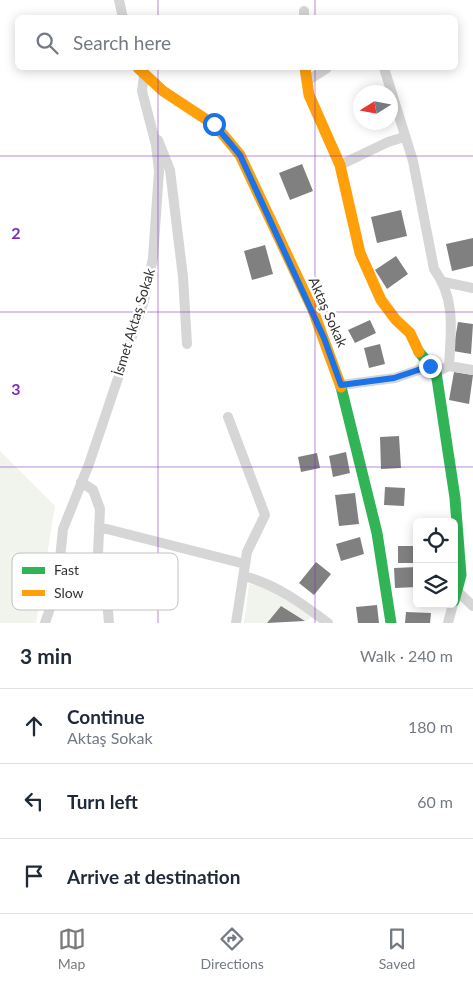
<!DOCTYPE html>
<meta charset="utf-8">
<style>
:root{--surface:#fff;--page:#f2f2f3;--text:#1f2937;--muted:#747a83;--line:#e0e1e3;--accent:#7a7a7a}
body{margin:0;font-family:Lato,sans-serif;background:var(--page);color:var(--text)}
.controls{position:absolute;right:15px;bottom:15px;display:grid;overflow:hidden;border-radius:8px;box-shadow:0 2px 12px #0003}
.controls button{width:45px;height:45px;display:grid;place-items:center;padding:0;border:0;border-bottom:1px solid var(--line);background:var(--surface);color:var(--text);font:25px sans-serif}
.compass{position:absolute;left:353px;top:85px;width:45px;height:45px;border-radius:50%;background:var(--surface);box-shadow:0 2px 12px #0003;rotate:259deg}
.stop{position:absolute;width:15px;height:15px;margin:-11px;border:4px solid #1a73e8;border-radius:50%;background:#fff}
.stop.end{background:#1a73e8;border-color:#fff;box-shadow:0 1px 5px #0008}
.list{margin:0;padding:0;list-style:none}
h2{display:flex;justify-content:space-between;align-items:center;height:65px;margin:0;padding:0 20px;font-size:21px}
h2 small{font-size:16px;font-weight:400;color:var(--muted)}
.list li{display:grid;grid-template-columns:32px 1fr auto;gap:15px;align-items:center;box-sizing:border-box;height:75px;padding:0 20px;border-top:1px solid var(--line)}
.list b{display:block;font-size:19px;white-space:nowrap}
.list p{margin:0;font-size:16px;white-space:nowrap;color:var(--muted)}
.list em{font-size:16px;font-style:normal;color:var(--muted)}
.icon{flex:none;width:28px;height:28px;fill:none;stroke:currentColor;stroke-width:2;stroke-linecap:round;stroke-linejoin:round}
.map{position:relative;flex:none;width:473px;height:623px;overflow:hidden}
.search{position:absolute;background:var(--surface);box-shadow:0 2px 12px #0003;left:15px;right:15px;top:15px;height:55px;display:flex;align-items:center;gap:12px;box-sizing:border-box;padding:0 18px;border-radius:8px;color:var(--muted);font-size:19px}
.sheet{height:290px;background:var(--surface)}
nav{display:flex;justify-content:space-around;align-items:center;box-sizing:border-box;height:70px;border-top:1px solid var(--line);background:var(--surface);font-size:14px;color:var(--muted)}
nav a{display:grid;justify-items:center;gap:2px}
nav .on{color:var(--accent)}
.map>svg:first-child{display:block}
</style>
<div class="map">
<svg width="473" height="623" viewBox="0 0 473 623">
<rect width="100%" height="100%" fill="#fff"/>
<path fill="#f1f3ed" d="M0,451L55,506L36,623H0Z
M249,584C274,589 293,600 312,618L305,621L281,606L267,623H244Z"/>
<path fill="#808080" d="M302,164L313,191L290,200L279,173Z
M401,210L407,236L377,243L371,217Z
M473,238V266L452,271L446,244Z
M265,245L273,274L252,280L244,251Z
M396,256L408,274L387,289L375,270Z
M370,320L376,333L355,343L348,330Z
M458,322L473,324L471,354L453,351Z
M380,344L385,364L369,368L364,348Z
M454,372L473,375L469,404L449,400Z
M399,436L401,468L381,469L380,437Z
M346,452L350,473L333,477L329,456Z
M317,453L320,468L301,472L298,457Z
M385,487L405,488L404,506L384,505Z
M355,493L359,524L339,526L335,495Z
M360,537L364,554L341,561L336,544Z
M398,546H417V563H398Z
M316,562L331,574L314,595L299,583Z
M417,567V587L395,588L394,568Z
M377,605L379,623H358L356,607Z
M281,606L305,621L267,623Z
M406,612L431,613L430,623H405Z"/>
<g fill="none" stroke-linecap="round" stroke-linejoin="round">
<path stroke="#d6d6d6" stroke-width="10" d="M119,0L123,18
M304,11V18
M384,68L413,161L434,269C456,299 451,330 449,366L436,372
M307,81L327,68
M158,140L170,170L183,277L187,344
M340,165L388,142L404,137
M444,282L473,288
M449,366L473,370
M341,385L395,378L430,366
M228,417L265,515L247,552L236,623
M81,482L93,490L100,509L98,554L107,599L109,623
M99,527L245,564
M244,576C277,585 301,603 328,623
M457,591L473,606
M45,623L57,588L63,529L89,464L144,301L153,258L159,171L156,145L142,91L144,76
M448,623L453,604"/>
<path stroke="#30b455" stroke-width="11" d="M419,352L436,372L455,498L461,575L454,601
M341,387L377,533L391,623"/>
<path stroke="#ff9f0a" stroke-width="11" d="M138,68L163,91L216,126L240,155L313,310L341,387
M305,68L309,95L340,165L360,253L381,300L396,320L410,333L419,352"/>
</g>
<g fill="none" stroke-linecap="round" stroke-linejoin="round">
<path stroke="#1a73e8" stroke-width="6" d="M214,124L240,155L324,338L341,385L394,378L430,366"/>
</g>
<path fill="none" stroke="#7b2cbf" stroke-width="1" stroke-opacity="0.55" d="M158,0V18M315,0V18M158,68V623M315,68V623M0,156H473M0,312H473M0,467H473"/>
<g text-anchor="middle" stroke-width="5" stroke-linejoin="round" paint-order="stroke">
<g font-size="14" fill="#323232" stroke="#fff">
<text transform="translate(328 312) rotate(66)" y="5">Aktaş Sokak</text>
<text transform="translate(134 322) rotate(-73)" y="5">İsmet Aktaş Sokak</text>
</g>
</g>
<rect x="12" y="553" width="166" height="57" rx="8" fill="#fff" stroke="#c2c2c2" stroke-width="1"/>
<rect x="22" y="567" width="23" height="7" fill="#30b455"/>
<rect x="22" y="590" width="23" height="6" fill="#ff9f0a"/>
<g font-size="14" fill="#323232">
<text x="54" y="575">Fast</text>
<text x="54" y="598">Slow</text>
</g>
<g font-size="16" text-anchor="middle" font-weight="bold" fill="#7b2cbf" stroke="#fff" stroke-width="5" stroke-linejoin="round" paint-order="stroke">
<text x="16" y="239">2</text>
<text x="16" y="395">3</text>
</g>
</svg>
<div class="controls">
<button><svg class="icon" aria-label="locate" viewBox="0 0 24 24"><circle cx="12" cy="12" r="6"/><path d="M12 2v4M12 18v4M2 12h4M18 12h4"/></svg></button>
<button><svg class="icon" aria-label="layers" viewBox="0 0 24 24"><path d="M12 4l9 5-9 5-9-5zM3 14l9 5 9-5"/></svg></button>
</div>
<svg class="compass" viewBox="-18 -18 36 36"><path d="M0-13l5 13h-10z" fill="#e53935"/><path d="M0 13l5-13h-10z" fill="#747a83"/></svg>
<div class="stop" style="left:214px;top:124px"></div>
<div class="stop end" style="left:430px;top:366px"></div>
<div class="search"><svg class="icon" aria-label="search" viewBox="0 0 24 24"><circle cx="10" cy="10" r="6"/><path d="M15 15l6 6"/></svg>Search here</div>
</div>
<section class="sheet">
<h2>3 min<small>Walk · 240 m</small></h2>
<ul class="list">
<li><svg class="icon" aria-label="ahead" viewBox="0 0 24 24"><path d="M12 20V5M6 11l6-6 6 6"/></svg><div><b>Continue</b><p>Aktaş Sokak</p></div><em>180 m</em></li>
<li><svg class="icon" aria-label="left" viewBox="0 0 24 24"><path d="M17 20v-9H6M10 6l-5 5 5 5"/></svg><div><b>Turn left</b></div><em>60 m</em></li>
<li><svg class="icon" aria-label="arrive" viewBox="0 0 24 24"><path d="M6 21V4h12l-3 4 3 4H6"/></svg><div><b>Arrive at destination</b></div></li>
</ul>
</section>
<nav>
<a class="on"><svg class="icon" aria-label="map" viewBox="0 0 24 24"><path d="M3 6l6-2 6 2 6-2v14l-6 2-6-2-6 2zM9 4v14M15 6v14"/></svg>Map</a>
<a><svg class="icon" aria-label="directions" viewBox="0 0 24 24"><path d="M12 3l9 9-9 9-9-9zM9 14v-3h6M13 9l2 2-2 2"/></svg>Directions</a>
<a><svg class="icon" aria-label="saved" viewBox="0 0 24 24"><path d="M7 4h10v16l-5-4-5 4z"/></svg>Saved</a>
</nav>
